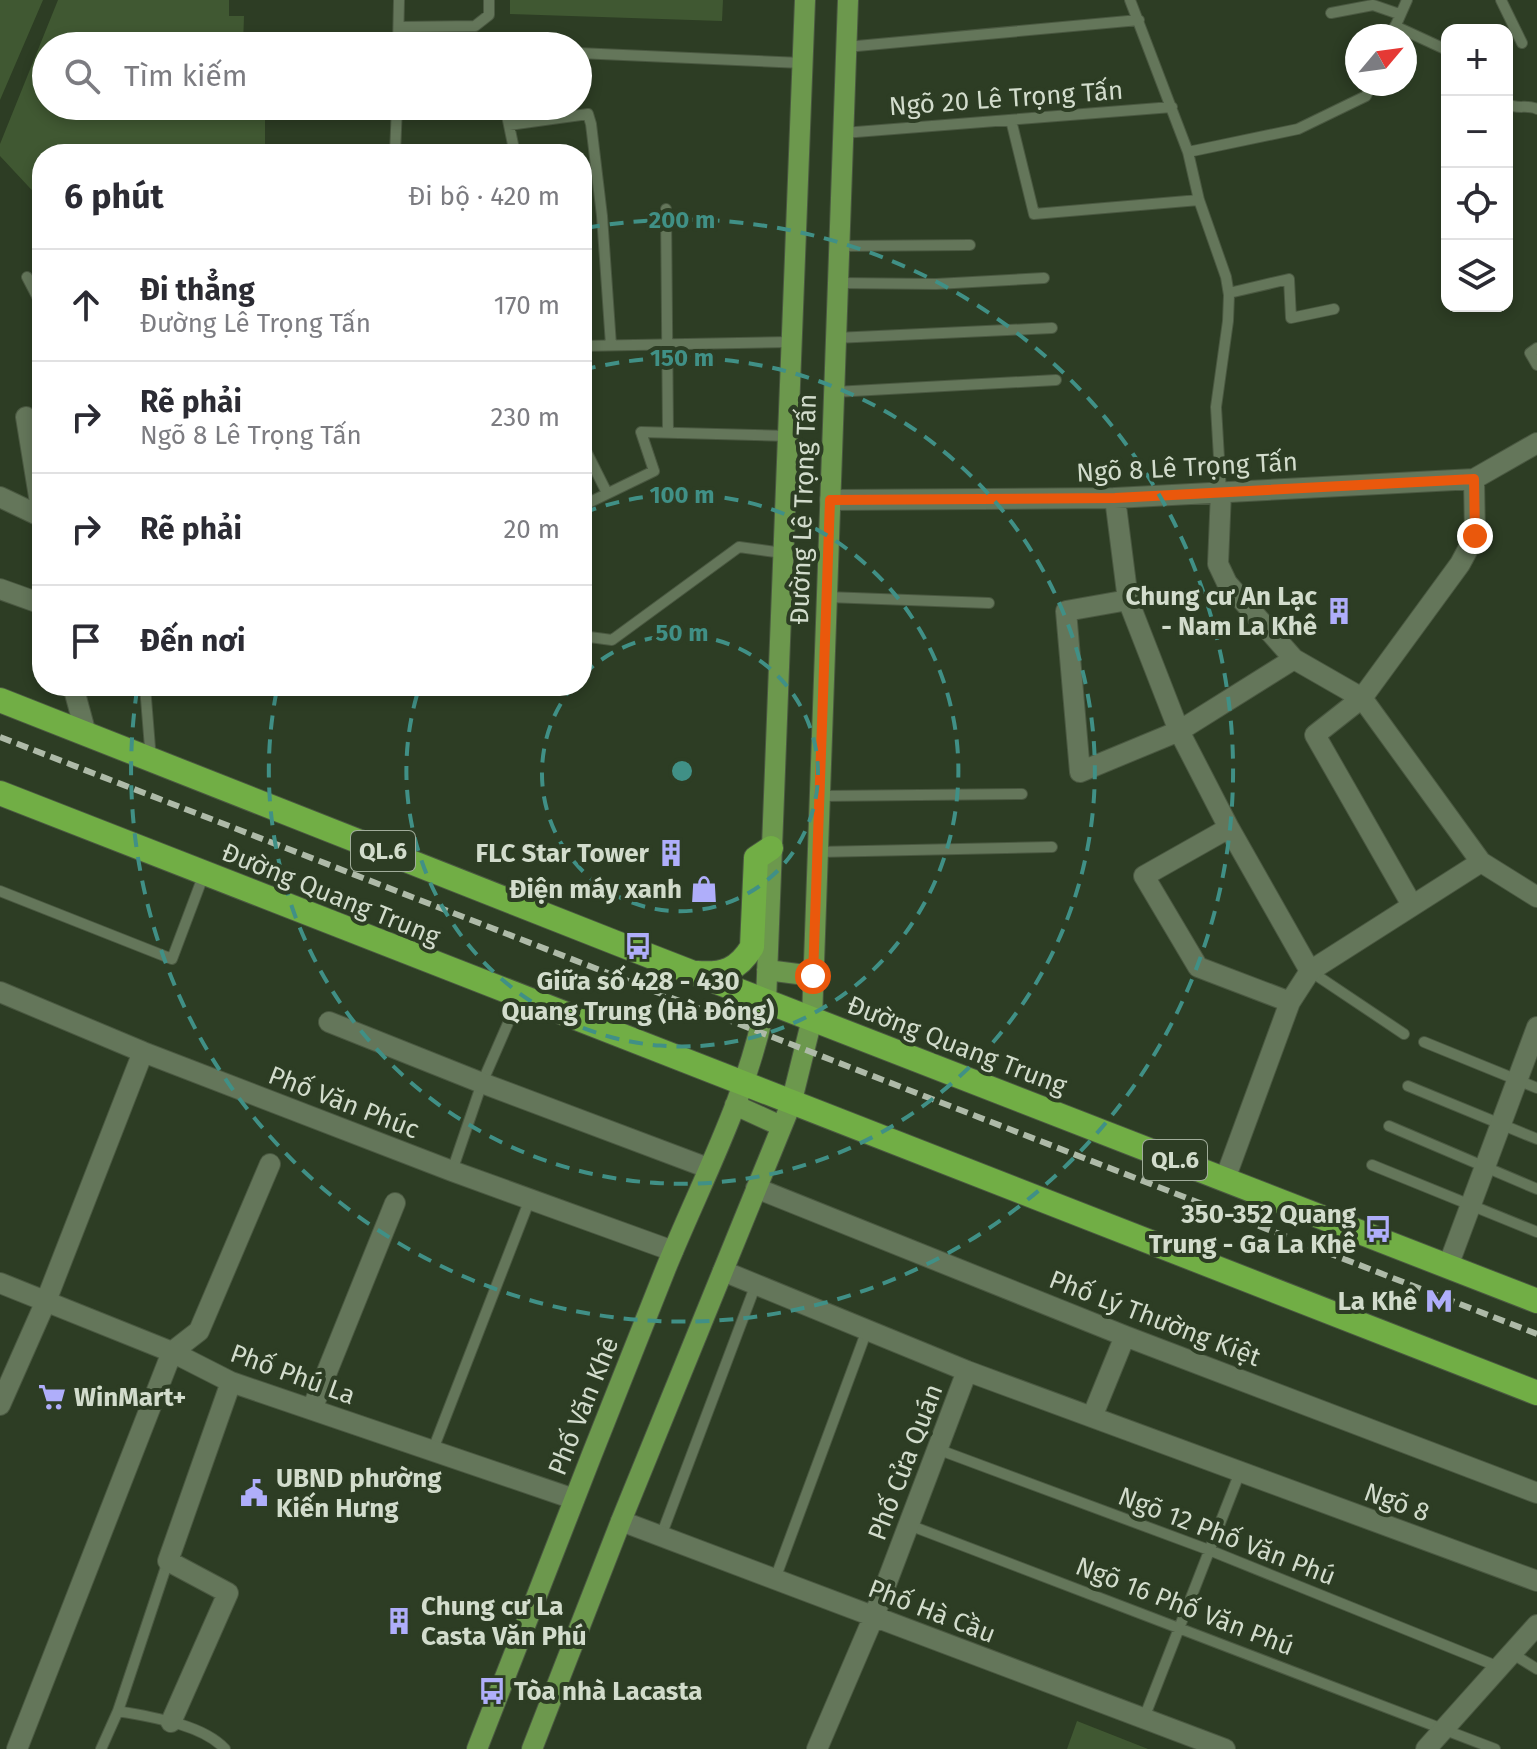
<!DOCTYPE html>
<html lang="vi">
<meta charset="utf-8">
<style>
:root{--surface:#fff;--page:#f7f7f7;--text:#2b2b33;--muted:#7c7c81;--line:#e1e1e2}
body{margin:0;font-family:"Fira Sans",sans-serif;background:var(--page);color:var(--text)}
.controls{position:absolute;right:24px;top:24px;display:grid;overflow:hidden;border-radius:16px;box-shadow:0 4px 12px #0003}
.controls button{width:72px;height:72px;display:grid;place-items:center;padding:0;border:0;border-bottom:2px solid var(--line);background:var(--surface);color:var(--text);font:40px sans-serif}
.compass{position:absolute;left:1345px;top:24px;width:72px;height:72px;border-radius:50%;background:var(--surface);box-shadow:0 4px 12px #0003;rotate:61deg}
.stop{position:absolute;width:24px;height:24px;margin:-18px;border:6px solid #ea580c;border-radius:50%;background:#fff}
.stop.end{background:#ea580c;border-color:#fff;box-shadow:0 2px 8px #0008}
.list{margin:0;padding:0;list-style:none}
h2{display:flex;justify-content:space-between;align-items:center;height:104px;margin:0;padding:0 32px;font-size:34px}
h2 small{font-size:26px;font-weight:400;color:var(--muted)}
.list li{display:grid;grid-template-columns:52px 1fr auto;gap:24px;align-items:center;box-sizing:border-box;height:112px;padding:0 32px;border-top:2px solid var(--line)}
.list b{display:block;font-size:30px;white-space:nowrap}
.list p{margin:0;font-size:26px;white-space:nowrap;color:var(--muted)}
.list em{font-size:26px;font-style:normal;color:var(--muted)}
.icon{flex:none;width:44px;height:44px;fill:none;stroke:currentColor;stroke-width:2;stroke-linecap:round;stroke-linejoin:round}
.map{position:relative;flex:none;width:1537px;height:1749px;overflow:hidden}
.search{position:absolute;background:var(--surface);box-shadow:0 4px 12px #0003;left:32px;top:32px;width:560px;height:88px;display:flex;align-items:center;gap:20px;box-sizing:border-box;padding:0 28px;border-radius:44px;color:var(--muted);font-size:30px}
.panel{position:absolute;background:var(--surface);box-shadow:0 4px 12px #0003;left:32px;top:144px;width:560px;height:552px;border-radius:32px}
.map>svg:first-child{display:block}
</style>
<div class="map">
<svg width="1537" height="1749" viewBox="0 0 1537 1749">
<rect width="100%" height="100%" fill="#2d3d24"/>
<path fill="#405832" d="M0,0H43L0,100Z
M58,0H229V16H244L243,46H46V106H265V154H42V201L0,156V144Z
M510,0H723L722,21L510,14Z
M1077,1721L1148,1749H1067Z"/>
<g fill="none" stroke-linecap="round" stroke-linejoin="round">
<g stroke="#4a5841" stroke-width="12">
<path id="lane" d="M1130,0L1188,152L1199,200L1226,277L1229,295L1228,321L1216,407L1221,492
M1501,0L1522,43
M1331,13L1373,5L1399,14
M1395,26L1447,50
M399,27L475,26L489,15V0
M1391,36L1407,0
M398,46L399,0
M846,47L1139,20
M578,53L802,63
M1507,104C1518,110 1527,104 1537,109
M505,106L515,154
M1011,120L1034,214L1199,200
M509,125L588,114L591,124L602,216L611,345
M843,133L1172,107
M1188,152L1298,129L1366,96L1371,84
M395,154L397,106
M666,209L668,433
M839,246L970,245
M27,277L42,306
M837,283L936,284L1044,278
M1229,293L1289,279L1291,318L1334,309
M835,338L1052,328
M582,346L791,342
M1537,348L1530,353L1537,365
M834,392L1056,380
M582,443L607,493
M582,506L654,471L641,432L788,436
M827,597L989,603
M582,636L612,640L739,547L783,553
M145,686L151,760
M820,796L1022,794
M817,852L1052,847
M0,891L172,959L204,874
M1310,971L1404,1034
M1424,1042L1537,1088
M1408,1086L1537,1139
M1389,1126L1537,1189
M1372,1165L1537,1232
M452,1171L482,1083L519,998
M937,1449L1209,1550L1499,1667
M432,1452L530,1199
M909,1525L1495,1749
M661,1536L756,1284
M775,1579L867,1330
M1513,1654L1537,1669
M118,1711L168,1561
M1144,1718L1240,1472
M101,1749L118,1711C151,1717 202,1724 225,1749"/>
</g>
<g stroke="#4a5841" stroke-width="22">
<path id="street" d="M26,417L42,515
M1221,492L1218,564L1227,583L1294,659L1362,698L1481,862L1537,897
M0,497L42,517
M1115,498L1128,600L1179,731L1229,828L1310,971
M830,500L1115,498L1474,479L1537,443
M0,589L42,604
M1128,600L1066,611L1080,772L1179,731L1294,659
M73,686L86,734
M1229,828L1144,876L1198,967L1290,1002
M1412,905L1315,735L1362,698L1460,564L1475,536L1474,479
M0,992L143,1052L452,1171L673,1251
M329,1022L482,1083L708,1168
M1225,1179L1290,1002L1310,971L1481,862
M756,1188L1125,1336L1537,1493
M1448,1266L1537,1027
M723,1271L967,1371L1537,1581
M0,1283L172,1352L231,1382L574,1499
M0,1405L46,1301L143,1052
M312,1409L395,1203
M1092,1417L1125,1336
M621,1521L1225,1749
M171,1722L228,1593L168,1561L231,1382
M17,1749L172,1352L199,1331L270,1164
M817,1749L874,1616L967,1371
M1426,1749L1537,1625"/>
</g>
<g stroke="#4a5841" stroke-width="22">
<path id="primary" d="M767,970L813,976
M735,1105L781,1126
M477,1749C539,1588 602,1428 666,1268C702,1180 748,1095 766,1001L805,0
M532,1749L621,1521L791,1104L812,1019L848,0"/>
</g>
<g stroke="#4a5841" stroke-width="26">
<path id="highway" d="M0,700L619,944L1537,1301
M0,793L1537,1393
M697,973C723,975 738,970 752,947L756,858L771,848"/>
</g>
<use href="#lane" stroke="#64765a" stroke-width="10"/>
<use href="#street" stroke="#64765a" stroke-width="20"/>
<use href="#primary" stroke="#6c984d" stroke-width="20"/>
<use href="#highway" stroke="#71ae45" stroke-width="24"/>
<path stroke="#aebaa8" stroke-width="6" stroke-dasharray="12 6" stroke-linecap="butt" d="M0,737L1537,1334"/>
</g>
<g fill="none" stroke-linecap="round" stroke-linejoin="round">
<path stroke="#ea580c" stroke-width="10" d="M813,976L830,500L1115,498L1474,479L1475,536"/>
</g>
<g fill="none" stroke="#409086" stroke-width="4" stroke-dasharray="14 10">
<path d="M583 675A138 138 0 1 1 573 686"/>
<path d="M583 513A276 276 0 1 1 419 688"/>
<path d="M582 370A413 413 0 1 1 277 689"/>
<path d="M586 228A551 551 0 1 1 137 690"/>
</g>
<defs>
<g id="building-bare" transform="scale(2.16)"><path d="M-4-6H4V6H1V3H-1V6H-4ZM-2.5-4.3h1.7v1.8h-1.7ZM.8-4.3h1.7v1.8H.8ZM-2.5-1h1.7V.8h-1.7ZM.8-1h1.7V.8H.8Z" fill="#afaefa" stroke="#2d3d24" stroke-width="2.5" paint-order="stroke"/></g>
<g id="shop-bare" transform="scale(2.16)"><path d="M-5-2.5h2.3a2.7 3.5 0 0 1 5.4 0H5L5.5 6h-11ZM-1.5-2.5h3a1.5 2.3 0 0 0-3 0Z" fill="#afaefa" stroke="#2d3d24" stroke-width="2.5" paint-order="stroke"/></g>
<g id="bus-bare" transform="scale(2.16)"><path d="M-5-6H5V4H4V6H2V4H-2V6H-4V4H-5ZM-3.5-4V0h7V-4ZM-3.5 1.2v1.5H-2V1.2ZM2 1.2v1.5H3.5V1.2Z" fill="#afaefa" stroke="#2d3d24" stroke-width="2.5" paint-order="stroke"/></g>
<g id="metro-bare" transform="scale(2.16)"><path d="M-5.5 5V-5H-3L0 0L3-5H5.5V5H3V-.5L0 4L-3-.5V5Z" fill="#afaefa" stroke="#2d3d24" stroke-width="2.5" paint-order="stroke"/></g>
<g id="supermarket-bare" transform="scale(2.16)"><path d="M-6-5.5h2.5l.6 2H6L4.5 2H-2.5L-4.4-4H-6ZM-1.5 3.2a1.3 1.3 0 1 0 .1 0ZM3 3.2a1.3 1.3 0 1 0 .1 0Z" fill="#afaefa" stroke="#2d3d24" stroke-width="2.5" paint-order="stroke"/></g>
<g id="civic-bare" transform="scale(2.16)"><path d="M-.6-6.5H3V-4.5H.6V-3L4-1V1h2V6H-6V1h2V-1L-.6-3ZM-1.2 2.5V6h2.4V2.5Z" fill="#afaefa" stroke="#2d3d24" stroke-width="2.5" paint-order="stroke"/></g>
</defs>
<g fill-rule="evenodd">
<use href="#building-bare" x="1339" y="611"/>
<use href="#building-bare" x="671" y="853"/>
<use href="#shop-bare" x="704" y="889"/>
<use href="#bus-bare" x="638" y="946"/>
<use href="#bus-bare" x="1378" y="1229"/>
<use href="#metro-bare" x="1439" y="1301"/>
<use href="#supermarket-bare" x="52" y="1397"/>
<use href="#civic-bare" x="254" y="1493"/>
<use href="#building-bare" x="399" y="1621"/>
<use href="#bus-bare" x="492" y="1691"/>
</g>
<g text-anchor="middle" stroke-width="8" stroke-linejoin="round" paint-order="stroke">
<g fill="#2d3d24" stroke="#a0ac9a" stroke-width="2">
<rect x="351" y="831" width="64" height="40" rx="6"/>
<rect x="1143" y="1140" width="64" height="40" rx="6"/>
</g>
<g font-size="24" font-weight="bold" fill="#d2dccc">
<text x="383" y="859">QL.6</text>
<text x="1175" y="1168">QL.6</text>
</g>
<g font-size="26" fill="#d2dccc" stroke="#2d3d24">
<text transform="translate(1006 98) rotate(-4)" y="9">Ngõ 20 Lê Trọng Tấn</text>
<text transform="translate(1187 467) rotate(-3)" y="9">Ngõ 8 Lê Trọng Tấn</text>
<text transform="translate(803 509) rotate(-88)" y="9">Đường Lê Trọng Tấn</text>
<text transform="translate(331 894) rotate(22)" y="9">Đường Quang Trung</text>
<text transform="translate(957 1045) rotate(21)" y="9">Đường Quang Trung</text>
<text transform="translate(344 1102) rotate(21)" y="9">Phố Văn Phúc</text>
<text transform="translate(1155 1318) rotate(21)" y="9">Phố Lý Thường Kiệt</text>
<text transform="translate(293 1374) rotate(20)" y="9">Phố Phú La</text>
<text transform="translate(583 1406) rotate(-68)" y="9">Phố Văn Khê</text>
<text transform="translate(905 1462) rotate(-69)" y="9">Phố Cửa Quán</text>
<text transform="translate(1397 1502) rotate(20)" y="9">Ngõ 8</text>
<text transform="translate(1227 1536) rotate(21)" y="9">Ngõ 12 Phố Văn Phú</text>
<text transform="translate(1185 1606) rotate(21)" y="9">Ngõ 16 Phố Văn Phú</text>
<text transform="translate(932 1611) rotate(21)" y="9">Phố Hà Cầu</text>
</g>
<g font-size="26" font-weight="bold" fill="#d2dccc" stroke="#2d3d24" text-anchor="end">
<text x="1317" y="605">Chung cư An Lạc<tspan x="1317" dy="30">- Nam La Khê</tspan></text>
<text x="649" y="862">FLC Star Tower</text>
<text x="682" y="898">Điện máy xanh</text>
<text x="638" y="990" text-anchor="middle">Giữa số 428 - 430<tspan x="638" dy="30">Quang Trung (Hà Đông)</tspan></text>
<text x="1356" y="1223">350-352 Quang<tspan x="1356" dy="30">Trung - Ga La Khê</tspan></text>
<text x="1417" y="1310">La Khê</text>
<text x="74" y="1406" text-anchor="start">WinMart+</text>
<text x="276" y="1487" text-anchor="start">UBND phường<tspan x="276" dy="30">Kiến Hưng</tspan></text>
<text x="421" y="1615" text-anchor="start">Chung cư La<tspan x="421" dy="30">Casta Văn Phú</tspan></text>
<text x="514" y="1700" text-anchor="start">Tòa nhà Lacasta</text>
</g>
</g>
<circle cx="682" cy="771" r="12" fill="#409086" stroke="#2d3d24" stroke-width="4"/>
<g font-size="24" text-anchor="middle" font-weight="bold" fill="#409086" stroke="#2d3d24" stroke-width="8" stroke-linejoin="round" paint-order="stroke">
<text x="682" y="228">200 m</text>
<text x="682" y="366">150 m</text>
<text x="682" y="503">100 m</text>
<text x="682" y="641">50 m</text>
</g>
</svg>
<div class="controls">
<button>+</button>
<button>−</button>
<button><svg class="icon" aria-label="locate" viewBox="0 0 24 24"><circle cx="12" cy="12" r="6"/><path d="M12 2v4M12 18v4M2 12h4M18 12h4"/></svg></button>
<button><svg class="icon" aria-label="layers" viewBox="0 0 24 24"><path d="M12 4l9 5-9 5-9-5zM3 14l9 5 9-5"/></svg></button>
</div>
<svg class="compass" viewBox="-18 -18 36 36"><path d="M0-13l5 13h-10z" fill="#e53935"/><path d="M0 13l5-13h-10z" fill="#7c7c81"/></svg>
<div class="stop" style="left:813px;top:976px"></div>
<div class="stop end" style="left:1475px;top:536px"></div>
<div class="search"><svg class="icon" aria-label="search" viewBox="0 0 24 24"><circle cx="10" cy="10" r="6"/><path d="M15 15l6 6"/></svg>Tìm kiếm</div>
<section class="panel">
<h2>6 phút<small>Đi bộ · 420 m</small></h2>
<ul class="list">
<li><svg class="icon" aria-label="ahead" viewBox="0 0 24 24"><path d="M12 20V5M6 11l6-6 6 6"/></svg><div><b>Đi thẳng</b><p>Đường Lê Trọng Tấn</p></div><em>170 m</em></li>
<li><svg class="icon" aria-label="right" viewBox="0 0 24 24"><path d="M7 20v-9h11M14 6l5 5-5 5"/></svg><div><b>Rẽ phải</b><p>Ngõ 8 Lê Trọng Tấn</p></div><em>230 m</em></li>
<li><svg class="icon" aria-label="right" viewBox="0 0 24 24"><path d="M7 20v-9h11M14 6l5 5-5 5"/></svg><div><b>Rẽ phải</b></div><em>20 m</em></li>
<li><svg class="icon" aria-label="arrive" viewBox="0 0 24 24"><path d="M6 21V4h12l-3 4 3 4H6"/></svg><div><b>Đến nơi</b></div></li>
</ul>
</section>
</div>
